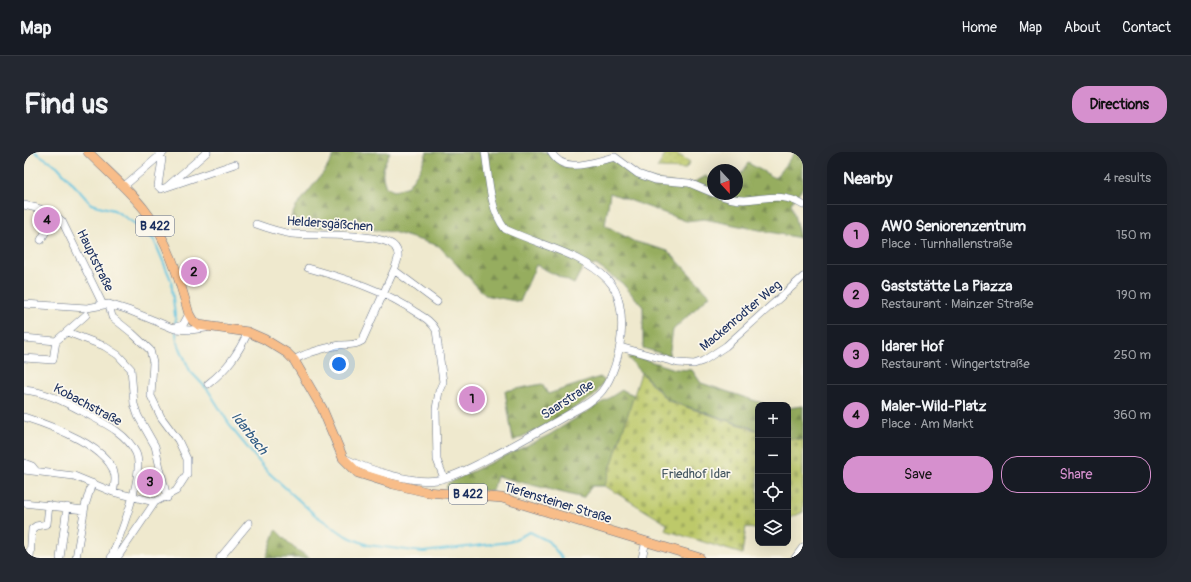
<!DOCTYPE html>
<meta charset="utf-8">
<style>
:root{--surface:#171b24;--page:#242831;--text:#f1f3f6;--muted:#9ea1a6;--line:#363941;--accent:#d690ce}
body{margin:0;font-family:Pangolin,sans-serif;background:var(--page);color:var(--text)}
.controls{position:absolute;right:12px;bottom:12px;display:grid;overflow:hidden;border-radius:8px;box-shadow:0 4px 16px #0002}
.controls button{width:36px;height:36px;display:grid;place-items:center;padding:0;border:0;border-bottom:1px solid var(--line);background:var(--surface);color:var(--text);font:20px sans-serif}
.compass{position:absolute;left:683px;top:12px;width:36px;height:36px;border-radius:50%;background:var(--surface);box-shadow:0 4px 16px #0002;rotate:158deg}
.you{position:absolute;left:315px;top:212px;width:14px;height:14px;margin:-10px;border:3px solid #fff;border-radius:50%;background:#1a73e8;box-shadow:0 0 0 6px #1a73e833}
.badge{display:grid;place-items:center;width:26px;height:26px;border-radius:50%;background:var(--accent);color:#111;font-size:13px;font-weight:700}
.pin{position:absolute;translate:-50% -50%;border:2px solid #fff;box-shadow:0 1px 4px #0006}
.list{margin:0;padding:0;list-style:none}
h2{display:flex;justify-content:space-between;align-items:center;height:52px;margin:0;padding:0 16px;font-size:17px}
h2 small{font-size:13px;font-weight:400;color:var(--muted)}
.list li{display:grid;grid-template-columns:26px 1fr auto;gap:12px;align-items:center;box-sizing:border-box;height:60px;padding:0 16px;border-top:1px solid var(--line)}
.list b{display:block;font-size:15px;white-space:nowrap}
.list p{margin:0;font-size:13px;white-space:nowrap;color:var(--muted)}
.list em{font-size:13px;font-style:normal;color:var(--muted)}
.actions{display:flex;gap:8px;padding:12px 16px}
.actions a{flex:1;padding:9px 0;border:1px solid var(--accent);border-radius:16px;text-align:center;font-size:14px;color:var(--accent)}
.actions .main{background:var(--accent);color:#111}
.icon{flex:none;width:22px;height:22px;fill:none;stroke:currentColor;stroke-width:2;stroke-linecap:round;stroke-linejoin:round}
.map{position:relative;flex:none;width:779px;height:406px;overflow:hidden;border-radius:16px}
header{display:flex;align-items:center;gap:24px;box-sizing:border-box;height:56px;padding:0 20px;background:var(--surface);border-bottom:1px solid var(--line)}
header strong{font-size:19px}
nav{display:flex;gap:22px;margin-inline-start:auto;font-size:14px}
.intro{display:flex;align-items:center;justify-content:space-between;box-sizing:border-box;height:96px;padding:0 24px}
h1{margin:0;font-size:28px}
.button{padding:10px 18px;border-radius:16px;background:var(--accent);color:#111;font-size:14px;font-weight:700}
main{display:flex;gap:24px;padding:0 24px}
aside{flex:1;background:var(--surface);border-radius:16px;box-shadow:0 4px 16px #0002}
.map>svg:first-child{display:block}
</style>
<header>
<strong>Map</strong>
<nav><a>Home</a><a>Map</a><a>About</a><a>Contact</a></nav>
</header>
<div class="intro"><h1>Find us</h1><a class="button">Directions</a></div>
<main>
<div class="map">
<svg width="779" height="406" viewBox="0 0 779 406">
<defs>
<pattern id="forest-firs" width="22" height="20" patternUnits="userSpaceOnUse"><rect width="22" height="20" fill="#96ad5f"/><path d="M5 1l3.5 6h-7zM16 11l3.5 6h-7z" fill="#7a8d52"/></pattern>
<pattern id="cemetery-stones" width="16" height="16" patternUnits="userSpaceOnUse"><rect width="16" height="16" fill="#bdc96b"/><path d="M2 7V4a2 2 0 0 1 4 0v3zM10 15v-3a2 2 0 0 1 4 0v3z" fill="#a2ad5f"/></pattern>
<pattern id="park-dots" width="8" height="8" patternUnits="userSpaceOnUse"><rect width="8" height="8" fill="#bdc96b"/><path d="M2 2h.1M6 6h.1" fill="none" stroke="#a2ad5f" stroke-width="1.8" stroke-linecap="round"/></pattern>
</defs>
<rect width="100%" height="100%" fill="#fbf7ec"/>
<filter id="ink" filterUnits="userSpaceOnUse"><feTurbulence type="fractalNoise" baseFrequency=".025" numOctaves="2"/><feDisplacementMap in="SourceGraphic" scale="8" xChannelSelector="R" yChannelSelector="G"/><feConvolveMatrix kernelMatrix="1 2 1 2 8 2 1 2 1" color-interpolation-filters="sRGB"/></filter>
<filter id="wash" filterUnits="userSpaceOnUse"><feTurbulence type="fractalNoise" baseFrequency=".012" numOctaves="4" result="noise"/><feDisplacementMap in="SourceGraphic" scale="16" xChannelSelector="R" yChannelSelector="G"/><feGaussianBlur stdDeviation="0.9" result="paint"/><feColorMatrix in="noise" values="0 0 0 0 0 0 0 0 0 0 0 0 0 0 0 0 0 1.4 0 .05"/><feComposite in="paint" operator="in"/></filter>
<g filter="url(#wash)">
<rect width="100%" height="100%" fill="#efe9ce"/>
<path fill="url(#forest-firs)" stroke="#586e5e" d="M312,0H366C359,13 356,21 362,35L370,39L384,34L396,17L403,0H524L538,14L585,8L596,11L613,24L664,34L682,24L689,28V42H713V27L724,11L751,26L771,0H779V35L767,51L776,86L680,67L662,69L586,41L581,73L609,89L644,99L686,143L649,178L645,204L619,196V155L598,131L572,113L559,115L550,132L512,113L496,150L461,143L415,94L369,80L326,75H269L266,73V67L272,55L302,17Z
M610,204L651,217L668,218L677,231L744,253H734V278L644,248L604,206Z
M576,225L581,229L570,244L525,272L489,289L481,239L518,232L524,242Z
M598,238L610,243L581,334H568L559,346L473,324L469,339L422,337L424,331L525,283Z
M779,254V288L764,286V256Z
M252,378L270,396L286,406H242Z"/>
<path fill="url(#cemetery-stones)" stroke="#6c7c64" d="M617,221L644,249L734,279V378L722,375L718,402L641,378L643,372L581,334Z
M764,286L779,288V360L764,367Z"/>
<path fill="url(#park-dots)" stroke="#6c7c64" d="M643,0H650L666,10L661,17L633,16Z"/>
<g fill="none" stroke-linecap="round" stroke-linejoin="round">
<path stroke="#62c4e0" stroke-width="2" d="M11,0L33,14L67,52L90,58L110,71L130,88L147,128L152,173
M152,180L153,189L166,219L184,238L209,278L243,319L291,363L322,384L344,393L399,400L485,390L506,380L524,389L538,406"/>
</g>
</g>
<g filter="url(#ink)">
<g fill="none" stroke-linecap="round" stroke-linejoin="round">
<g stroke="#657085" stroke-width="8">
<path id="minor" d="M527,0C540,24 571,9 591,5L614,22L631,28L665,31L689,41
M135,3L138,7L134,34L137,37L211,12
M144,34L183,0
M99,35L140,0
M693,42C702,46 710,48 720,48C742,47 759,40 779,53
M0,53C14,56 27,59 38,69L79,153
M232,72C243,76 255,80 268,82C289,84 358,80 371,95C377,103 373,110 370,118L338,189C331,194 324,192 316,193C301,196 283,200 270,208
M17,88L31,63
M284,116C323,127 360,138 393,161C401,166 408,170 412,178L419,230L415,239L412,257L413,308L420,326
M370,118L413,150
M0,152L63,156L85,152L104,158L151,177L166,178L182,176
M85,152L88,165L108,181L126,198L129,211L127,244L137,265L154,288L163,307V322L152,339L131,350L93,406
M148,176L159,173L165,162
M43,180L80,194L94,203L107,217L110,252L114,264L131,294L143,346
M0,186L32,189
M596,195L654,211L670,212L679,209L702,194L779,125
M0,206L29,208L32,189L62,163
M184,232C203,217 214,202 224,180
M0,238C24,240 44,252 65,263C82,272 103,282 112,301C121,321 96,384 87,406
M0,265C25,273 91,296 91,327C91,331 90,336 89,340
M322,307C345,318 389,332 413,328C429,325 444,317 458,310C485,296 512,281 538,266C551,258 568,251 578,239C598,214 607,152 584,128C560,102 512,92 481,77C465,56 465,25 461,0
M0,311L8,314L12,319
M0,318L50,324L89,340L131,350
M0,351L60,358
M6,406L8,377L12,374L23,372L25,353
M36,406L43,355
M52,406L61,354L68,331
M196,406L225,371
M618,406L622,389
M771,406L779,395"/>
</g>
<g stroke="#657085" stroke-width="10">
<path id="major" d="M64,0C83,19 104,37 120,57C144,87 155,126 165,162L169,169L175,173L224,180L240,187L263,201L270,208L298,256L319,306L334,321L369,332L403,340L478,346L676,406"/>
</g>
<use href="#minor" stroke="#fff" stroke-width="7"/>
<use href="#major" stroke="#f8bd89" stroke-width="9"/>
</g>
</g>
<g text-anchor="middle" stroke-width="3.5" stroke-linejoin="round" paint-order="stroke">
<g fill="#fbf7ec" stroke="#5e6b89" stroke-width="1">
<rect x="112" y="64" width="38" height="20" rx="3"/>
<rect x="425" y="332" width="38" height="20" rx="3"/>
</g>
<g font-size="12" font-weight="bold" fill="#1b2f5e">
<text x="131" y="78">B 422</text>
<text x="444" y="346">B 422</text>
</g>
<g font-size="13" fill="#1b2f5e" stroke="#fbf7ec">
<text transform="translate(306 71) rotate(4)" y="5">Heldersgäßchen</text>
<text transform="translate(72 108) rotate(64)" y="5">Hauptstraße</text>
<text transform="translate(716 163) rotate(-40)" y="5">Mackenrodter Weg</text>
<text transform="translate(543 247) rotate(-33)" y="5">Saarstraße</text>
<text transform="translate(64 252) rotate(28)" y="5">Kobachstraße</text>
<text transform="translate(534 350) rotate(17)" y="5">Tiefensteiner Straße</text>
</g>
<g font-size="13" fill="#445661" stroke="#fbf7ec">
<text x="672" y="326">Friedhof Idar</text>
</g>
<g font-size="14" font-style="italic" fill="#305c85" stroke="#fbf7ec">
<text transform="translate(226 281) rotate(52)" y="5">Idarbach</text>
</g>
</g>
</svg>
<div class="controls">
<button>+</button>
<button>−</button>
<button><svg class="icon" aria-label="locate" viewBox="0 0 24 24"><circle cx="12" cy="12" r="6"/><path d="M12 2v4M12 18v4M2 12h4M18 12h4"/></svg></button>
<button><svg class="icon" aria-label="layers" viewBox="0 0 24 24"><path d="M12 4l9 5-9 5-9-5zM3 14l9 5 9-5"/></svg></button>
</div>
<svg class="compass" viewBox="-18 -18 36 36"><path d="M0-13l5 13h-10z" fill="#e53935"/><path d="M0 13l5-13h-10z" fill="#9ea1a6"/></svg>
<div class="you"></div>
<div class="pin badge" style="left:448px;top:247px">1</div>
<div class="pin badge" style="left:170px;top:120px">2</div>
<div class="pin badge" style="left:126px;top:330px">3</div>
<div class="pin badge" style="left:23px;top:68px">4</div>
</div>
<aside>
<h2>Nearby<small>4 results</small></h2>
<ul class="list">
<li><span class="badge">1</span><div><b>AWO Seniorenzentrum</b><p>Place · Turnhallenstraße</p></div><em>150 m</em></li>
<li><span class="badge">2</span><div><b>Gaststätte La Piazza</b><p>Restaurant · Mainzer Straße</p></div><em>190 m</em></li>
<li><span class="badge">3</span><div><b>Idarer Hof</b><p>Restaurant · Wingertstraße</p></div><em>250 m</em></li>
<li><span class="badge">4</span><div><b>Maler-Wild-Platz</b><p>Place · Am Markt</p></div><em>360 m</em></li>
</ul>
<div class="actions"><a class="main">Save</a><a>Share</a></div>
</aside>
</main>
